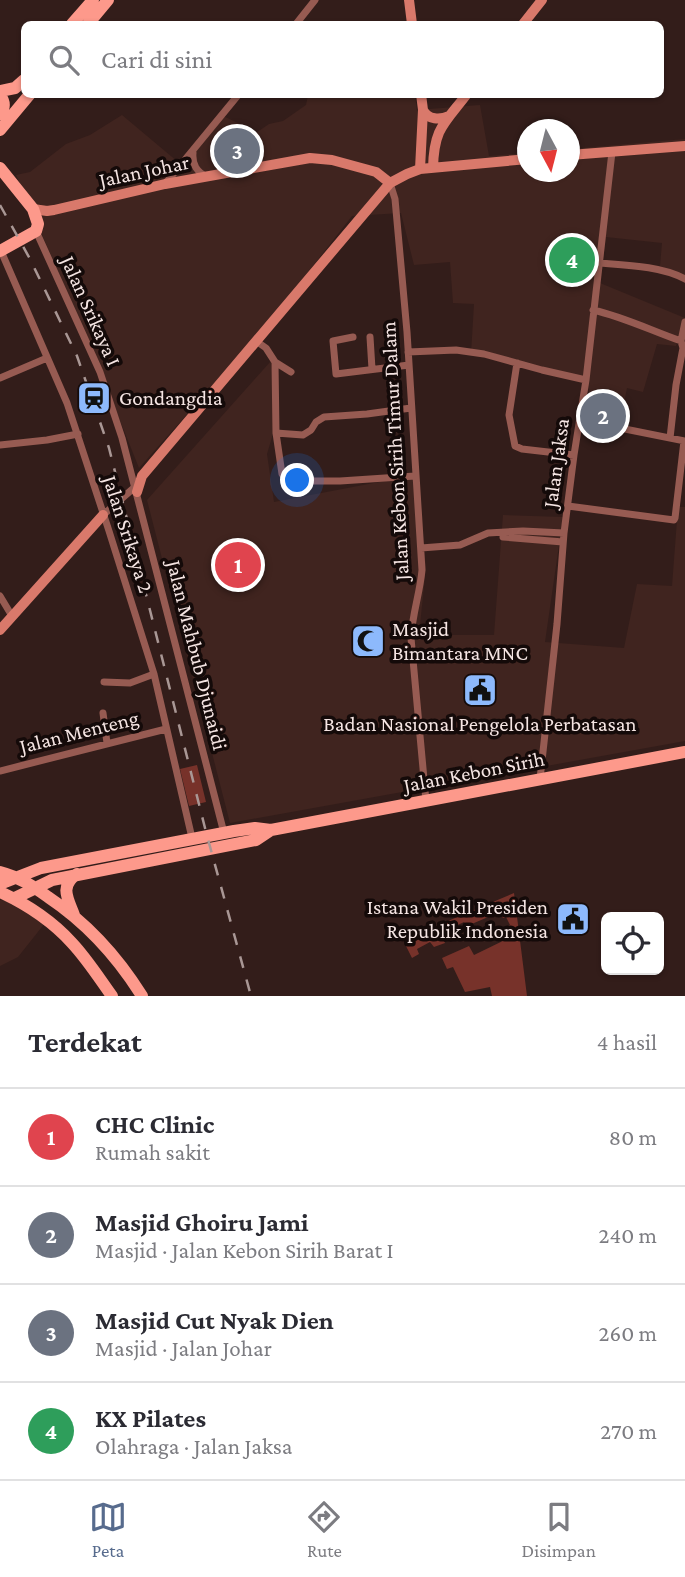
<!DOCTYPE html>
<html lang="id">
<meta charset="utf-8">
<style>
:root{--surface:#fff;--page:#f2f2f3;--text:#2b2b33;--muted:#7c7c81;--line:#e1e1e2;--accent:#576b8d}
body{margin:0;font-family:"Crimson Pro",serif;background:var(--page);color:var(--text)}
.controls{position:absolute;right:21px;bottom:21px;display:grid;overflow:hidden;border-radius:10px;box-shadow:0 2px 5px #0004}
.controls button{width:63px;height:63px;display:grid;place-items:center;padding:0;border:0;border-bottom:2px solid var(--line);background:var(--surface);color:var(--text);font:35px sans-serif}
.compass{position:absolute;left:517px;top:119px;width:63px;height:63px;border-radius:50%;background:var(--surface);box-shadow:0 2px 5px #0004;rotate:173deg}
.you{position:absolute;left:298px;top:481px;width:24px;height:24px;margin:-18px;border:5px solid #fff;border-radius:50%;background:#1a73e8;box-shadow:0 0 0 10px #1a73e833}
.badge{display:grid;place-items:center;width:46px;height:46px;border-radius:50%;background:var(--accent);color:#fff;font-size:23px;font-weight:700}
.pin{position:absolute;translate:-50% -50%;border:4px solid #fff;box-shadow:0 2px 7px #0006}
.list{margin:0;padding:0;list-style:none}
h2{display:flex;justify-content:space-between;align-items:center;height:91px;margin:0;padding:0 28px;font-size:30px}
h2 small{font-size:23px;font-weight:400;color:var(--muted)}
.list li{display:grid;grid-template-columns:46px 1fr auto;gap:21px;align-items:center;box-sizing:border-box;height:98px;padding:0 28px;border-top:2px solid var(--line)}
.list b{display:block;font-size:26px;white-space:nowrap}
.list p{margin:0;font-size:23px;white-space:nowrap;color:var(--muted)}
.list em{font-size:23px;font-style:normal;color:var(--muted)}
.icon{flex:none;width:38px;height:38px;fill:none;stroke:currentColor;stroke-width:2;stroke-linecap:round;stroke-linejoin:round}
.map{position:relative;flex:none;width:685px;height:996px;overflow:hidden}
.search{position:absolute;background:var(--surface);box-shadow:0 2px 5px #0004;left:21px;right:21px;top:21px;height:77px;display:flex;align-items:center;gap:18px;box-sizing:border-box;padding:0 24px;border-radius:10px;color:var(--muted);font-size:26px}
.sheet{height:483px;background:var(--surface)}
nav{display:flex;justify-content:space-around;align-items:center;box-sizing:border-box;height:98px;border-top:2px solid var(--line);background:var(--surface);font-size:19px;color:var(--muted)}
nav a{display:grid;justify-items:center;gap:4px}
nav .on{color:var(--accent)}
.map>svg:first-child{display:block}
</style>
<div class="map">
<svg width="685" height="996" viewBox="0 0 685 996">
<rect width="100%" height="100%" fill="#331d1a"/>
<path fill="#40241f" d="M308,95H415L417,110L480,105L489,156L527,153L528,172H570V149L685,139V279L660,266L662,243L606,237L600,283L685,318L676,346L657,344L643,392L627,388L623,408L590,403L587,378L471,354L474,304L453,303L450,262L414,265L401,213L352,216L266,326L139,468L86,336L16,175L30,172L66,144L90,135L122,115L178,162L221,115L240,124L250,137L269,124L283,121L306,105Z
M271,361L278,417L267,454L274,502L416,475L426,567L419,635H494L503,515L563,517L545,642L624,648L637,584L672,586L678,507H685V741L230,823L147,500Z
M0,900L10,901L45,923L18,957L0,966Z"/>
<path fill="#77322a" d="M197,765L206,802L189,806L180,769Z
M514,893L527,996H492L490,987L465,992L453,967L447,969L442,958L469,946L474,955L511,937L507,927L510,925L506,917L503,918L500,912L467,926L464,922L441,933L445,943L434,947L430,942L417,949L419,954L412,958L406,946L423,937L429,929Z"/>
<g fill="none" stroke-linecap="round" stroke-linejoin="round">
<path stroke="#975b52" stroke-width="7" d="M296,24L315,0
M193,153C192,165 197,172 207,177
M390,183L395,199L407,332L422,570C420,593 412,615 411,638L426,801
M165,184L239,94
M36,231L100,372L122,438L224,833
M1,251L67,403L109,531L154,674L192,838
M599,263C625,265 662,266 685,279
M593,310C624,317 652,331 681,341
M353,337L333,341L336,374L409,365
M370,337L372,369
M256,341L266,348L275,362L276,433L282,474L288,480L296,481H340L415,476
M408,352L456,350L484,354L542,370L586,380
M275,362L291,372
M517,363L509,415L515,446L522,449L574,455
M0,378L47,358
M580,420L685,441
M276,433L303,435L311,430L316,422L324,417L367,414L411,408
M670,438L676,385L683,348L681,341L685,322
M0,445L47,440L78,434
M568,506L674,520L675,518L684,441
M103,515L136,486
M503,537L563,542
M421,548L460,545L488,533L523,531L564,533
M0,596L12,616
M104,682L130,683L154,674
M103,713L107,743
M0,771L166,729
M540,779L557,624L564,533L574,455L586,380L612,152"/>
<path stroke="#d9796b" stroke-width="10" d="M409,0L412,24
M523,24L542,0
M423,110C428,120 440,120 449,116
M570,155L685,146
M433,168C434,128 444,124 467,94
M420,169L423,110L421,94
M33,209L47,211L54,210L165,184L310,158L332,160L376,172L390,183
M137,492L142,476L390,183L407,174L420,169L528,159
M0,630L103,515"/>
<path stroke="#fd998b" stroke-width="12" d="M72,24L93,0
M88,24L108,0
M0,91L15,88L24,80
M0,95C5,102 5,108 0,114
M0,130L30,94
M0,168L33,209L38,224L36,231L0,251
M0,872C19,877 33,886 48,897C87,923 117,956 142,996
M0,884L41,868L234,831L255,828L271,830L685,752
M0,892C26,904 52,921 72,943C87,959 99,978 112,996
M15,898L52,880L256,840L271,830
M74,915C68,899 59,886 77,874"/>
<path stroke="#a99795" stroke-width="2.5" stroke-dasharray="12 12" stroke-linecap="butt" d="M0,205L30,259L77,356L109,448L206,832L251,996"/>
</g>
<defs>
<g id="station-square" transform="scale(1.75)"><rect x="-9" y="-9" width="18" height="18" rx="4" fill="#8db9fc" stroke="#140a09"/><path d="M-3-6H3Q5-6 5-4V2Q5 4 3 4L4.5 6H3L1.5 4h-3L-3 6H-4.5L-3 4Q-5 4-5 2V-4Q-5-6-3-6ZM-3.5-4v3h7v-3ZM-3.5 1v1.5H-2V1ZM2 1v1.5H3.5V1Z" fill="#111"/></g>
<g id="mosque-square" transform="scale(1.75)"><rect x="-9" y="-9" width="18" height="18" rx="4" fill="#8db9fc" stroke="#140a09"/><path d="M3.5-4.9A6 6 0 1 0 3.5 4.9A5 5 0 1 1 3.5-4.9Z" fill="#111"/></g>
<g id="civic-square" transform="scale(1.75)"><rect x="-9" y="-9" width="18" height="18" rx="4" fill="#8db9fc" stroke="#140a09"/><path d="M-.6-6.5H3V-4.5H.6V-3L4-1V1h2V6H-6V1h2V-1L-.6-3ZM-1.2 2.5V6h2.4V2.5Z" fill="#111"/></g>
</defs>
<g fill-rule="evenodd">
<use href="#station-square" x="94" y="398"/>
<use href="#mosque-square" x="368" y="641"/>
<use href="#civic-square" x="480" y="690"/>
<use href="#civic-square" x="573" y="919"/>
</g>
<g text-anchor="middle" stroke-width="7" stroke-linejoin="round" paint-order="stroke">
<g font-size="21" fill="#f5e5e3" stroke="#140a09">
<text transform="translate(144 171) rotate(-12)" y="7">Jalan Johar</text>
<text transform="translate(91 311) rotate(66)" y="7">Jalan Srikaya I</text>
<text transform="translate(395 451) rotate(-93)" y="7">Jalan Kebon Sirih Timur Dalam</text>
<text transform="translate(556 463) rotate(-82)" y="7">Jalan Jaksa</text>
<text transform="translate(128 534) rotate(72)" y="7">Jalan Srikaya 2</text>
<text transform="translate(197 655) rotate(76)" y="7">Jalan Mahbub Djunaidi</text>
<text transform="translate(79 732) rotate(-14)" y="7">Jalan Menteng</text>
<text transform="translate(474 772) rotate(-11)" y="7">Jalan Kebon Sirih</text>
</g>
<g font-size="21" fill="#f5e5e3" stroke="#140a09" text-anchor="start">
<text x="119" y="405">Gondangdia</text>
<text x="392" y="636">Masjid<tspan x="392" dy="24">Bimantara MNC</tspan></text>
<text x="480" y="731" text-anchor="middle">Badan Nasional Pengelola Perbatasan</text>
<text x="548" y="914" text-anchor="end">Istana Wakil Presiden<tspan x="548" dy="24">Republik Indonesia</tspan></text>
</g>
</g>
</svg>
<div class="controls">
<button><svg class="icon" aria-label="locate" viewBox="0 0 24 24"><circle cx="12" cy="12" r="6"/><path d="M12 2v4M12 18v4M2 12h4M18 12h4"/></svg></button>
</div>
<svg class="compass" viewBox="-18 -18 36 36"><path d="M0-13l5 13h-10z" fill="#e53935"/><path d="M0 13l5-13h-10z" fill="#7c7c81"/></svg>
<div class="you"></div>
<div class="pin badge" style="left:238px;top:565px;background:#e0444e">1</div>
<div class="pin badge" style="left:603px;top:416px;background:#6b7280">2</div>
<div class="pin badge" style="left:237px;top:151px;background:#6b7280">3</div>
<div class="pin badge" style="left:572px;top:260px;background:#2e9e5b">4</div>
<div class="search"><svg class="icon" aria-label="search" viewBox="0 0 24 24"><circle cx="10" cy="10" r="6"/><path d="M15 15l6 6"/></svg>Cari di sini</div>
</div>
<section class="sheet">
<h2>Terdekat<small>4 hasil</small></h2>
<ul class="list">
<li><span class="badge" style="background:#e0444e">1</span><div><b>CHC Clinic</b><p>Rumah sakit</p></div><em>80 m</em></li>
<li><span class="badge" style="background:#6b7280">2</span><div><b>Masjid Ghoiru Jami</b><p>Masjid · Jalan Kebon Sirih Barat I</p></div><em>240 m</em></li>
<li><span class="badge" style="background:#6b7280">3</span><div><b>Masjid Cut Nyak Dien</b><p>Masjid · Jalan Johar</p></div><em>260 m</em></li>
<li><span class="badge" style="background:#2e9e5b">4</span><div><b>KX Pilates</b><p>Olahraga · Jalan Jaksa</p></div><em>270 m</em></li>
</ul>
</section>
<nav>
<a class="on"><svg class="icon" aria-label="map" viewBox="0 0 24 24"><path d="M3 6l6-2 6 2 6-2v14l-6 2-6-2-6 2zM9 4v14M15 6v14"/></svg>Peta</a>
<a><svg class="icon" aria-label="directions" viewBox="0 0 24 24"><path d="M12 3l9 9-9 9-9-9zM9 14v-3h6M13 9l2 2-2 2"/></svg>Rute</a>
<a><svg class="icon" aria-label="saved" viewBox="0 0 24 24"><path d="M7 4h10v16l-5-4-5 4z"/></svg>Disimpan</a>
</nav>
